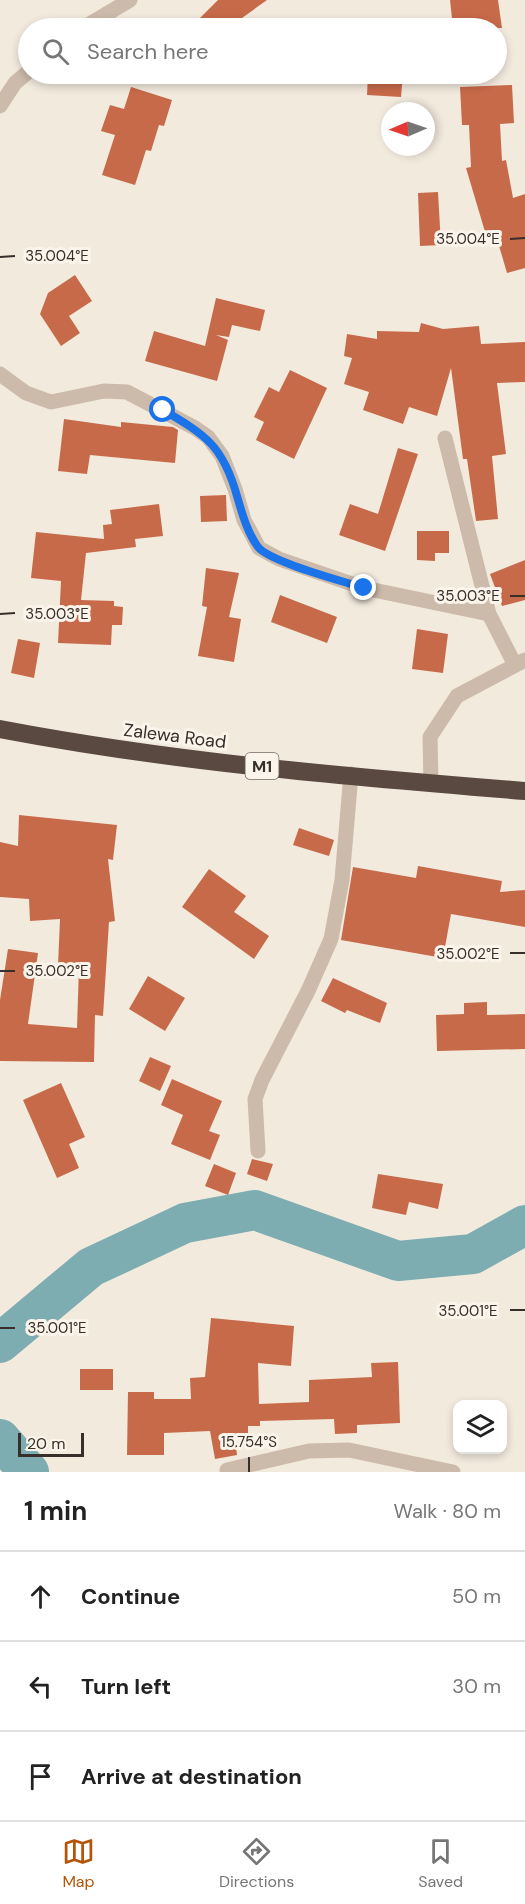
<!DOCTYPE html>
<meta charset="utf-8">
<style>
:root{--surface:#fff;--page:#f2f2f2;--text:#222;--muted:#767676;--line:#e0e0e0;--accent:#b45309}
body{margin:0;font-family:"DM Sans",sans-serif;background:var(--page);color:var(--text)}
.controls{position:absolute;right:18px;bottom:18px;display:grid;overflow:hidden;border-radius:12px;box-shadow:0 3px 9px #0003}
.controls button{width:54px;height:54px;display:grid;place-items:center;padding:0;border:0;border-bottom:2px solid var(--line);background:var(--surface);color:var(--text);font:30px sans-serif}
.compass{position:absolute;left:381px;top:102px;width:54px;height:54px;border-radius:50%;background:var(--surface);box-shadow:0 3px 9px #0003;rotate:268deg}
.scale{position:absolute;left:18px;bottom:15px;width:66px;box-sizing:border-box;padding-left:6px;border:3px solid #392f2a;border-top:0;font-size:16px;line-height:21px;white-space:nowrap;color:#392f2a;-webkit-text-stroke:4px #faf4eb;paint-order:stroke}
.stop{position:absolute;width:18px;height:18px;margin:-14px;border:4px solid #1a73e8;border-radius:50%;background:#fff}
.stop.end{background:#1a73e8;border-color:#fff;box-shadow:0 2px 6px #0008}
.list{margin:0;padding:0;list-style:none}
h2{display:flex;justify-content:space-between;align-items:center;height:78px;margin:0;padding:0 24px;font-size:26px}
h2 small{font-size:20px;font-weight:400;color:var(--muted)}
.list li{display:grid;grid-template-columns:39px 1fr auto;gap:18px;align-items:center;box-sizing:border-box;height:90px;padding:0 24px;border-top:2px solid var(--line)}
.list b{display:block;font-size:22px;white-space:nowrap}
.list em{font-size:20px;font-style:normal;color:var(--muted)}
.icon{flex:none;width:33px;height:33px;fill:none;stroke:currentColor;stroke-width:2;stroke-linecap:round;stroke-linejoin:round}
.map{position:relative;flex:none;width:525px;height:1472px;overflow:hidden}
.search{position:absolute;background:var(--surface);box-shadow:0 3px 9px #0003;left:18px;right:18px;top:18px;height:66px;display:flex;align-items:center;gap:15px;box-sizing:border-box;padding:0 21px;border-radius:33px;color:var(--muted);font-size:22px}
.sheet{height:348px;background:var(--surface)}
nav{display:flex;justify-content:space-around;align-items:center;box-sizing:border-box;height:84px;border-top:2px solid var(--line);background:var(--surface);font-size:16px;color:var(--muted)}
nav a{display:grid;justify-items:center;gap:3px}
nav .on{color:var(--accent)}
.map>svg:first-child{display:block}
</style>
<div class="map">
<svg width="525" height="1472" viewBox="0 0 525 1472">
<rect width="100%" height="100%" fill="#f3eade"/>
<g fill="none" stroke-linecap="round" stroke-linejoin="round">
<path stroke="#7dadb1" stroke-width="40" d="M0,1343L91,1267L185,1223L255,1210L398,1261L473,1254L525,1225
M0,1439L29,1472"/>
</g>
<path fill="#c76a49" d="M218,0H267L228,28H190Z
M450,0H498L502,28H453Z
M368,74H403L401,97L367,95Z
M512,85L514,123L500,124L502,161L506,160L513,198L525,194V268L507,273L495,232L486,235L466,168L471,167L469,125H462L460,87Z
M131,87L172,100L164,126L159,125L151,151L146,150L135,185L102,175L115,135L101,131L110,105L124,109Z
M438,192L441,245L420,246L418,193Z
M75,275L92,301L69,316L80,333L61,346L40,314L48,293Z
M216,298L265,310L260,331L232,325L229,337L216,335L228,340L217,381L145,361L154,331L205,346Z
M421,323L443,329L479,326L481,344L525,342V382L497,383L506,454L492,456L498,519L476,521L467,459H463L451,368L437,416L409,407L403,424L363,410L369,392L344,384L352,358L344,356L347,334L377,339V331L419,332Z
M290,370L327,388L294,459L256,440L264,422L254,417L269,387L279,392Z
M64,419L121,427V422L173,427L178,430L175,463L90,455L87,474L58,471Z
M398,448L418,454L385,551L339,535L350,504L378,514Z
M226,495L227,521L201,522L200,496Z
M159,504L163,536L135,539L136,547L86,553L81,600L114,601V606L123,607L122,625H112L111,645L58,643L61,581L31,578L36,532L104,539L103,525L112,524L110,510Z
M417,531H449V553H435V561L417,560Z
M525,560V600L502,606L490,574Z
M206,568L239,573L229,617L241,619L234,662L198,656L207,607L202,606Z
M280,595L337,617L327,643L271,622Z
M417,629L448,634L443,673L412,669Z
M18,639L40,643L34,678L11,673Z
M19,815L117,825L113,860L108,859L115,921L109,922L103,1016L95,1015L94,1062L0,1061V1000L8,949L38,953L28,1024L77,1028L79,967L58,966L60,919L30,921L29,899L0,897V842L18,846Z
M299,828L334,840L329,856L293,845Z
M418,866L502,881L500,892L525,890V927L451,914L443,958L341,940L353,867L416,878Z
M209,869L246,896L234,912L269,936L254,959L182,907Z
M148,976L185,998L165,1031L129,1009Z
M333,978L387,1003L380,1023L347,1010L345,1013L321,1001Z
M487,1002V1015L525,1014V1049L437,1051L436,1015L464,1014V1003Z
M150,1057L171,1066L160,1091L139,1081Z
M172,1079L222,1101L209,1131L220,1135L210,1160L171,1144L183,1115L161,1105Z
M61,1083L85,1137L69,1144L79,1168L57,1178L23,1100Z
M252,1159L273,1164L267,1181L247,1174Z
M214,1164L236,1173L228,1195L205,1186Z
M378,1174L443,1184L438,1209L409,1202L406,1215L372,1208Z
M211,1318L294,1326L291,1366L258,1363L259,1404L309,1402V1380L372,1377L371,1363L398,1362L400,1423L357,1425V1433L335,1434L334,1419L260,1421V1426H248V1438H235L237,1455L215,1459L210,1431L164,1433V1455H127L128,1392H154V1399H191L190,1378L205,1377Z
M80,1369H113V1390H80Z"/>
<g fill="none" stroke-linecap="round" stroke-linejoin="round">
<path stroke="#ccbaaa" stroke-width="15" d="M83,28L130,0
M0,106L15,83L28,72
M0,374L26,393L51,402L104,391L127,392L195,428L208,437L222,456L235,489L244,520L259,548L279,559L364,588L489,614
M445,438L489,614L515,665
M431,783L430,737L457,696L525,660
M258,1151L255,1099L262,1080L308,991L331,939L342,880L351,774
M227,1470L309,1451L349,1450L453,1472"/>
<path stroke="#5a4941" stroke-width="18" d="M0,729C173,762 349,777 525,791"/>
</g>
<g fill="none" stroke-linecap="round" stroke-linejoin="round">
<path stroke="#1a73e8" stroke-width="8" d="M163,410C206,435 223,446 237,496C242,513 247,532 258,547C270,562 343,581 364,588"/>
</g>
<path fill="none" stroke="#392f2a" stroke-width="2" d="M510,239L525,238M0,257L15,256M510,596H525M0,614L15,613M510,953H525M0,971H15M510,1310H525M0,1328H15M249,1457V1472"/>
<g text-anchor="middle" stroke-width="6" stroke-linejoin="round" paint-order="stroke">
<rect fill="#faf4eb" stroke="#736a64" stroke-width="1.5" x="245.5" y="753" width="33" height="26" rx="4.5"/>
<g font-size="16" font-weight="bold" fill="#392f2a">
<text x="262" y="772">M1</text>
</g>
<g font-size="18" fill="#392f2a" stroke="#faf4eb">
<text transform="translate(175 736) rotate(7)" y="6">Zalewa Road</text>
</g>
</g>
<g font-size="15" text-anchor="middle" fill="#392f2a" stroke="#faf4eb" stroke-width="6" stroke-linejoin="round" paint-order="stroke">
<text x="468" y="244">35.004°E</text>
<text x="57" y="261">35.004°E</text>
<text x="468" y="601">35.003°E</text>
<text x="57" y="619">35.003°E</text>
<text x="468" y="959">35.002°E</text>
<text x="57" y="976">35.002°E</text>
<text x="468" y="1316">35.001°E</text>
<text x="57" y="1333">35.001°E</text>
<text x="249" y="1447">15.754°S</text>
</g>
</svg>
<div class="controls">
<button><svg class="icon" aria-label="layers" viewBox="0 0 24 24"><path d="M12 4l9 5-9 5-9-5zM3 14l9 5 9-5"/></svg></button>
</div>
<svg class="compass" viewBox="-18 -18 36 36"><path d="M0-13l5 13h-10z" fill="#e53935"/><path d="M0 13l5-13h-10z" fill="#767676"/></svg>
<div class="scale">20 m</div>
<div class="stop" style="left:163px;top:410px"></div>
<div class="stop end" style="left:364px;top:588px"></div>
<div class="search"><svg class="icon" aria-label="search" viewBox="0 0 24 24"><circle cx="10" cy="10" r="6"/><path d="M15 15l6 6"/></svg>Search here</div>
</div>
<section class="sheet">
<h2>1 min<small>Walk · 80 m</small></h2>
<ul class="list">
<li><svg class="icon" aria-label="ahead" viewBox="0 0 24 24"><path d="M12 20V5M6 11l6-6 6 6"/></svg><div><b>Continue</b></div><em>50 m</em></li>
<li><svg class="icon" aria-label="left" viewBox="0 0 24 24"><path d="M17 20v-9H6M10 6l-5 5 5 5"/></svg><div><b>Turn left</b></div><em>30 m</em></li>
<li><svg class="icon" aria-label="arrive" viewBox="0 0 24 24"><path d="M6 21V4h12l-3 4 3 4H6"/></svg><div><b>Arrive at destination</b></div></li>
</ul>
</section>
<nav>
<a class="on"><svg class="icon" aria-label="map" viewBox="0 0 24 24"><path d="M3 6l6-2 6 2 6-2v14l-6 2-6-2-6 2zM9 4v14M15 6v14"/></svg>Map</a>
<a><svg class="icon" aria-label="directions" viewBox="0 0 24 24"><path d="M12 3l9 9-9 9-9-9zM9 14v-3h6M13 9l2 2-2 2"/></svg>Directions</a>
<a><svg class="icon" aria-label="saved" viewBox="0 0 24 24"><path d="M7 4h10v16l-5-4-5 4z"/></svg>Saved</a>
</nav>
